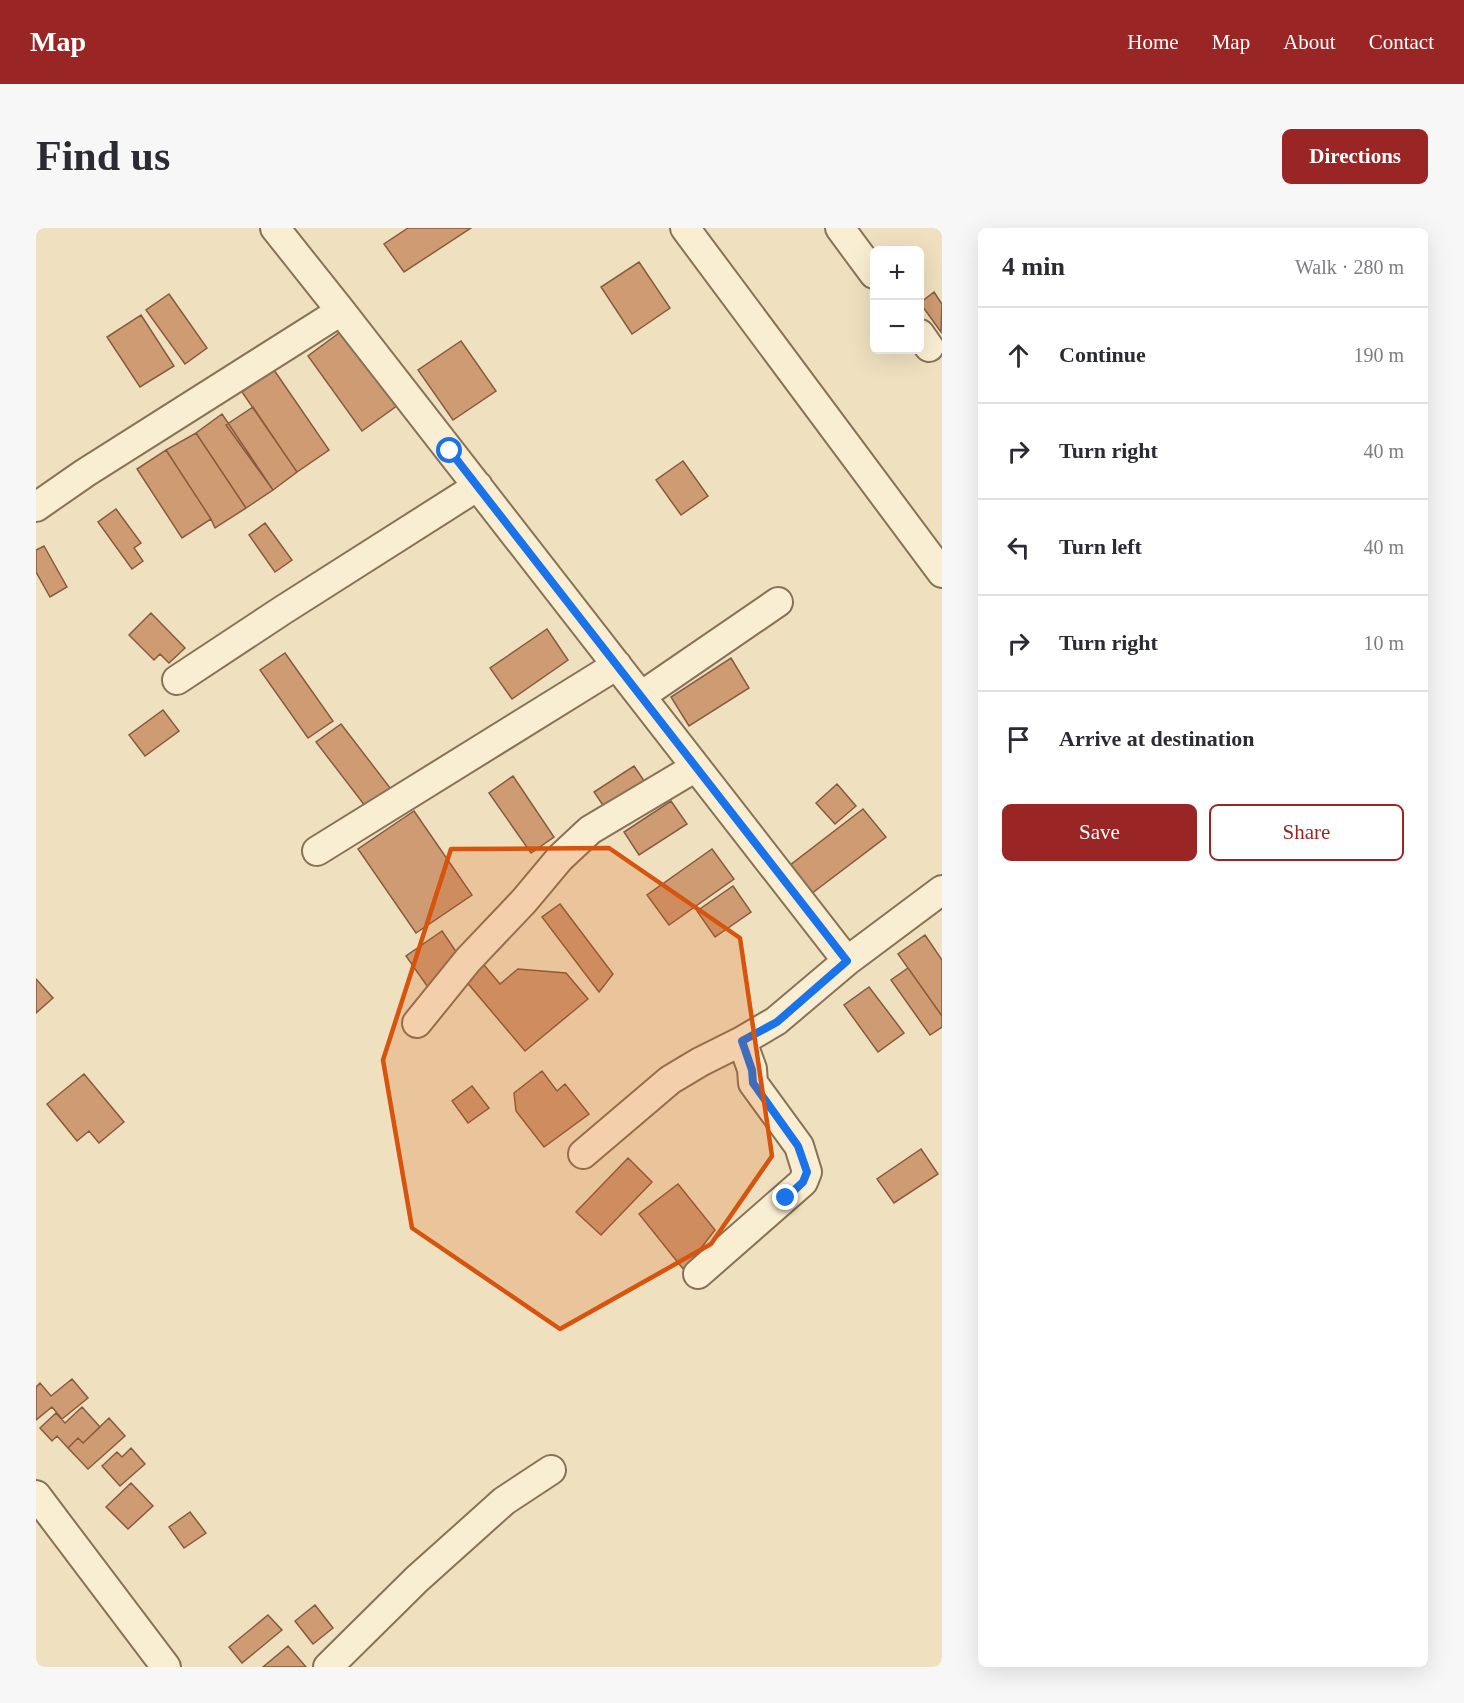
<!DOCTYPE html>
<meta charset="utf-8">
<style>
:root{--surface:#fff;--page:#f7f7f7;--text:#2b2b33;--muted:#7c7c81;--line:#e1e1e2;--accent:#992625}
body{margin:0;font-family:"Times New Roman",serif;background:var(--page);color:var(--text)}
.controls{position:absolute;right:18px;top:18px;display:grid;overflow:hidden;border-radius:9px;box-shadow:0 6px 24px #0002}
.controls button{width:54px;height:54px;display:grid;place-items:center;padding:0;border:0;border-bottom:2px solid var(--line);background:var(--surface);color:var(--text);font:30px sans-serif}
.stop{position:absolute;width:18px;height:18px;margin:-14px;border:4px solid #1a73e8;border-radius:50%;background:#fff}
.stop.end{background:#1a73e8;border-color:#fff;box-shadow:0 2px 6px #0008}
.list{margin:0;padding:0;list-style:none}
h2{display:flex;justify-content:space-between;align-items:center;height:78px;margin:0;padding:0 24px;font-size:26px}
h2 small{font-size:20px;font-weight:400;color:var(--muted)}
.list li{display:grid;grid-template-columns:39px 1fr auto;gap:18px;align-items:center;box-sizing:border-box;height:96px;padding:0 24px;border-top:2px solid var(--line)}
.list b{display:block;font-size:22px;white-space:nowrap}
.list em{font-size:20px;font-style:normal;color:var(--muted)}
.actions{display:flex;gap:12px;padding:18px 24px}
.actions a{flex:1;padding:14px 0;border:2px solid var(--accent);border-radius:9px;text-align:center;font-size:21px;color:var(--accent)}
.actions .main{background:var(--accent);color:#fff}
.icon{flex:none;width:33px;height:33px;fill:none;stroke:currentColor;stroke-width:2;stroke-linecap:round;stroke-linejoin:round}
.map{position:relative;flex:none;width:906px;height:1439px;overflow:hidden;border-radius:9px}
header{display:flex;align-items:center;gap:36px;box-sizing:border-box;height:84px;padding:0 30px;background:var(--accent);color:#fff}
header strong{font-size:28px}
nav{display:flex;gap:33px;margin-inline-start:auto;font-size:21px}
.intro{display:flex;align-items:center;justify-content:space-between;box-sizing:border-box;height:144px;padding:0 36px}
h1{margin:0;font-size:42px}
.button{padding:15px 27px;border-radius:9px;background:var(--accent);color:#fff;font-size:21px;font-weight:700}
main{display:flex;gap:36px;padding:0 36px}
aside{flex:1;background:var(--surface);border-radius:9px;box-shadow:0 6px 24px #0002}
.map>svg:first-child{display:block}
</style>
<header>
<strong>Map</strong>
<nav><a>Home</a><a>Map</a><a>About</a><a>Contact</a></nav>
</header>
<div class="intro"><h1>Find us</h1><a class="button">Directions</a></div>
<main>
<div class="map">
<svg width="906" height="1439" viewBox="0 0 906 1439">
<rect width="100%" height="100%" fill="#efe1bf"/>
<path fill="#ce9b73" stroke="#885b3c" stroke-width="1.5" d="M372,0H435L368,44L348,16Z
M603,34L634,80L596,106L565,59Z
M898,64L906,76L905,104L884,75Z
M133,66L171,120L149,136L110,82Z
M105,87L138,138L104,159L71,109Z
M307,102L362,177L326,203L272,128Z
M425,113L460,163L417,192L382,142Z
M238,142L293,222L261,244L206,164Z
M217,179L261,244L237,262L190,197Z
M186,186L237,262L210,280L160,205Z
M160,205L210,280L179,300L175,291L130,222Z
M130,222L175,291L146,310L101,241Z
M647,233L672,268L645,287L620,252Z
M80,281L105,315L98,320L107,333L96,341L62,294Z
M229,295L256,332L239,344L213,307Z
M8,318L31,359L14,369L0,344V322Z
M115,385L149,420L133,435L124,426L118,432L93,407Z
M511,401L532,432L476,471L454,440Z
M249,425L297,493L272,510L224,442Z
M695,430L713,460L653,498L635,469Z
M127,482L143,503L109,528L93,507Z
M305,496L358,565L333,583L280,514Z
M598,538L613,560L573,586L558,564Z
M477,548L518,609L495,625L453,565Z
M801,556L820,578L799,596L780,575Z
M635,573L651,596L603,627L588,604Z
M827,581L850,609L771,669L749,641Z
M378,583L436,667L380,705L322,621Z
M676,621L698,651L633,697L611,667Z
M697,658L715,684L679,709L661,683Z
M524,676L577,746L563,764L506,689Z
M406,703L423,728L396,765L370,728Z
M889,707L906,732V788L862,726Z
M448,737L464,756L482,741L530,745L552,771L489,823L429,752Z
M872,740L906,788V799L894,807L855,752Z
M0,751L17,770L0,785Z
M833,759L868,805L842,824L808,777Z
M506,843L521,863L529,856L553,886L508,919L480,883L478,865Z
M48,846L88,894L63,915L53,903L41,913L11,876Z
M436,858L453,880L432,895L416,873Z
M885,921L902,946L858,975L841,951Z
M592,930L616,954L565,1007L540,984Z
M642,956L679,1002L648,1042L603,986Z
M36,1151L52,1170L26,1191L16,1179L0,1192V1159L4,1155L15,1168Z
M46,1179L64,1199L47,1215L42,1210L32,1220L21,1208L16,1213L4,1200L20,1185L29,1195Z
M73,1190L89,1208L52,1241L32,1220L42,1210L47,1215Z
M95,1220L109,1236L84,1258L66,1238L81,1224L86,1229Z
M95,1255L117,1278L92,1301L70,1279Z
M154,1284L170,1305L148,1320L133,1299Z
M279,1377L297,1400L277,1416L259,1393Z
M232,1387L246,1402L206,1435L193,1419Z
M252,1418L270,1439H227Z"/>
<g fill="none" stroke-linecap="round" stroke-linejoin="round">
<g stroke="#887257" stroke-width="32">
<path id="minor" d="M239,0L305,83L811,733
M649,0L906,345
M804,0L838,46
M884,106L893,119
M0,279L49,245L305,83
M141,452L247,382L442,258
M605,468L742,374
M281,623L581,437
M381,795L432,732L488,673L524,630L554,602L660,539
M547,926L634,852L664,834L706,813L740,793L811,733L906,662
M662,1046L767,954L771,944L763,918L717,855L716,841L706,813
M0,1267L130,1439
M292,1439L381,1351L468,1273L515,1242"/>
</g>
<use href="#minor" stroke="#faeed2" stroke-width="28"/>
</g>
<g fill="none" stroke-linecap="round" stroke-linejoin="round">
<path stroke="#1a73e8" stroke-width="8" d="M414,223L811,733L741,794L706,813L716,842L717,855L762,918L771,944L767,954L750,970"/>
</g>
<path fill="#d6540e" fill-opacity="0.2" stroke="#d6540e" stroke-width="4.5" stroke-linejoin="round" d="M573,620L704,710L736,928L675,1016L524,1101L376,1000L347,832L415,621Z"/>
</svg>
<div class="controls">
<button>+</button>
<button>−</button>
</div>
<div class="stop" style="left:414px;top:223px"></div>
<div class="stop end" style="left:750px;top:970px"></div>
</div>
<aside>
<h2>4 min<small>Walk · 280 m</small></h2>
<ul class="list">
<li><svg class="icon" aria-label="ahead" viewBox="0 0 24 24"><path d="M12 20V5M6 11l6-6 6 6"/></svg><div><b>Continue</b></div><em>190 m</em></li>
<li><svg class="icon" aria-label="right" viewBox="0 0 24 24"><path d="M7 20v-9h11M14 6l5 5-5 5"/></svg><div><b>Turn right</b></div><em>40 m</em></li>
<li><svg class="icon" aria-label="left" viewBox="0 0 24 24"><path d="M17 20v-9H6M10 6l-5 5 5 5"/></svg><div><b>Turn left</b></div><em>40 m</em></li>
<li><svg class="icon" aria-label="right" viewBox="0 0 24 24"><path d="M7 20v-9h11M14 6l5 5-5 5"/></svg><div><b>Turn right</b></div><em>10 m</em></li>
<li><svg class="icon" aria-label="arrive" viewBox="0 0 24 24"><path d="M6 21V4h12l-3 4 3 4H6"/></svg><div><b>Arrive at destination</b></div></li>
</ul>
<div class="actions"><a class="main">Save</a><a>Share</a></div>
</aside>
</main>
